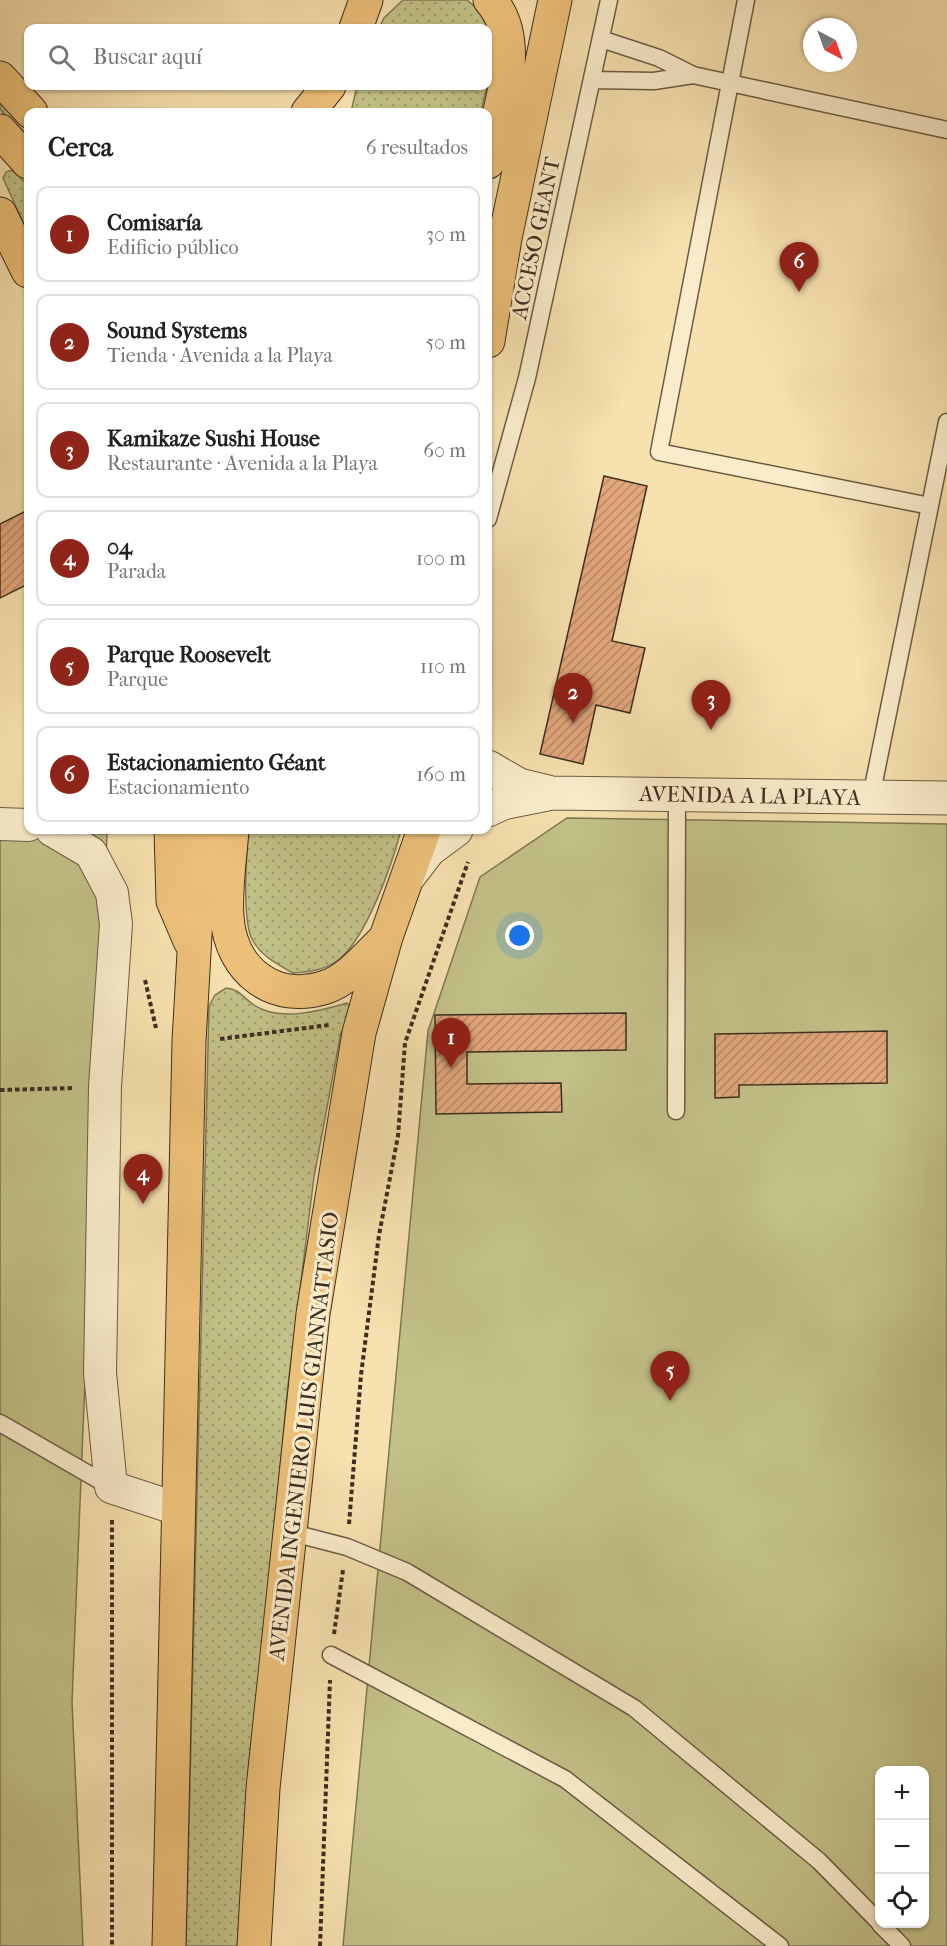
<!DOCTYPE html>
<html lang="es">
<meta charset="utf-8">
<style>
:root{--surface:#fff;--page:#f2f2f2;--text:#202124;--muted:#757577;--line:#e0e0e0;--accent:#8f2418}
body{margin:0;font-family:"IM FELL French Canon",serif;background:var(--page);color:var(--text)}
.controls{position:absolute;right:18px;bottom:18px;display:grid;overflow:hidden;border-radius:12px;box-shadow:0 2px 4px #0004}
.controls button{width:54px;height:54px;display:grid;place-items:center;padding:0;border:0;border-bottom:2px solid var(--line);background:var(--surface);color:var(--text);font:30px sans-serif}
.compass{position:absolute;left:803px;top:18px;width:54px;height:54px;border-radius:50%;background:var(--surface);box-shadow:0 2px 4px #0004;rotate:139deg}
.you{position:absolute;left:520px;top:936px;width:21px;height:21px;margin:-15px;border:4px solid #fff;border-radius:50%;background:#1a73e8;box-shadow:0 0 0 9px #1a73e833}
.badge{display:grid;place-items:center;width:39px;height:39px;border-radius:50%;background:var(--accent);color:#fff;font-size:20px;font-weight:700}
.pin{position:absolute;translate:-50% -50px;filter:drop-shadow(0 2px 3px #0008)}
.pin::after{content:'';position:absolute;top:32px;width:21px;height:18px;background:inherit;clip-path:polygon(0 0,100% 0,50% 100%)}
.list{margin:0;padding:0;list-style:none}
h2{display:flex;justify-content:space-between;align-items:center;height:78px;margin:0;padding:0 24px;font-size:26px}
h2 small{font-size:20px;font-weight:400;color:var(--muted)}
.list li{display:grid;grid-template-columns:39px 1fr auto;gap:18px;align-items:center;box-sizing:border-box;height:96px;margin:0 12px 12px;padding:0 12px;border:2px solid var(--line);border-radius:12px}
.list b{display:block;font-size:22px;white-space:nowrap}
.list p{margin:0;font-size:20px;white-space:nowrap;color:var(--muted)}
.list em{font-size:20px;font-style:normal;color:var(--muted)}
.icon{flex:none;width:33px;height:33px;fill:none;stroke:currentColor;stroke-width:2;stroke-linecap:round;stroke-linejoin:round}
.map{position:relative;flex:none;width:947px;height:1946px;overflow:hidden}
.search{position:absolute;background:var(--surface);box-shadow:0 2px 4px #0004;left:24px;top:24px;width:468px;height:66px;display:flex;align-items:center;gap:15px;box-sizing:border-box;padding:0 21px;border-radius:12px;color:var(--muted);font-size:22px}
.panel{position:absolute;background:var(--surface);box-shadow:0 2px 4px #0004;left:24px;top:108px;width:468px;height:726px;border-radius:12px}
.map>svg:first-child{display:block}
</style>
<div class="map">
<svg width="947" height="1946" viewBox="0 0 947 1946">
<defs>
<pattern id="grass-dots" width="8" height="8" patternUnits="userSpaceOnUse" patternTransform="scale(1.5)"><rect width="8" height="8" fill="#c2c187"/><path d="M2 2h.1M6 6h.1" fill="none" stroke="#9f9d6e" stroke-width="1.8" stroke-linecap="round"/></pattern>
<pattern id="building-hatch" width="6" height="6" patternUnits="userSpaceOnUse" patternTransform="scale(1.5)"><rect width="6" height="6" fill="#e3a77c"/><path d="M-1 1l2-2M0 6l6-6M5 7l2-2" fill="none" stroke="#b98865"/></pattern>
</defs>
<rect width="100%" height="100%" fill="#f7e1af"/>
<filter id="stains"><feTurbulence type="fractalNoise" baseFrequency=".00333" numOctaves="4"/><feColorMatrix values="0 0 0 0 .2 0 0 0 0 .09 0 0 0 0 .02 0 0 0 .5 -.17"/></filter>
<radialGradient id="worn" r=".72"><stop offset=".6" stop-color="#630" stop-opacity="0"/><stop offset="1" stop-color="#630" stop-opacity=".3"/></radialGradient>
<path fill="url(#grass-dots)" stroke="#7f7854" stroke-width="1.5" d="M403,0H467C495,21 492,49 488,80V28H379L384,18Z
M357,86H487L481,112H351Z
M0,99L28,130V141L0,109Z
M12,170L28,185V233L3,178L6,172Z
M248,830H401C392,864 366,940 337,961C324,970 309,972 293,973C277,964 259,955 251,937C242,914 247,855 248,830Z
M226,988C241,990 242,997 254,1005C280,1022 320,1011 347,1003L362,1020L341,1032L314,1177L288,1385L249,1789L240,1946H186L209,1006L215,995Z"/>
<path fill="#c2c187" stroke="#7f7854" stroke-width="1.5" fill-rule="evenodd" d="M567,818L947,824V1946H343L428,1031L480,877ZM880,1770H924V1924H880Z
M0,831L107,834L72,1702L83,1946H0Z"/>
<path fill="url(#building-hatch)" stroke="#3c2e20" stroke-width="1.5" d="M604,476L647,486L612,641L645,648L630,713L596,705L583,764L540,754Z
M28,510V584L0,598V524Z
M626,1013V1050L467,1052V1084L561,1083L562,1112L436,1114L435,1015Z
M887,1031V1083L739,1085V1097L715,1098V1034Z"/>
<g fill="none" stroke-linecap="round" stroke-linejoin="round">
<g stroke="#6b5b44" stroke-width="19">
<path id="service" d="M746,0L659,452L930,506
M601,39L659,58L693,75L947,130
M592,80L654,81L693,75
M488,519L527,378L609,0
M871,797L947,422
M676,1111L677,795
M0,1423L111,1487
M289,1532L347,1547L407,1572L634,1708L819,1861L880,1923
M331,1655L565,1779L780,1946
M880,1924L902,1946"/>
</g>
<g stroke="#6b5b44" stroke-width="34">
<path id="minor" d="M0,824L28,825
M52,830L91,853L112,893L116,924L105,1087L100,1373L111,1487L178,1509"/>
</g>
<g stroke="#6b5b44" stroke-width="35">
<path id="tertiary" d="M488,767L519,785L548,792
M488,810L503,803L552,793L947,798
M409,876L429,850L456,830"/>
</g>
<g stroke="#3c2e20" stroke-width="35">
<path id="primary" d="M356,28L366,0
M0,78L31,112
M308,112L329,86
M0,131L28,162
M488,162C497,113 528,42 490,0
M0,214L28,271
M488,341L505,238L555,0
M171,830L173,901L190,941
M232,830C230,858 225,889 227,917C231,971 274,1004 326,987C349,979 366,957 383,941
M169,1946L189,1041L201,830
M254,1946L263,1788L313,1314L359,1033L386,937L424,830"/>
</g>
<path stroke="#3c2e20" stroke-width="4" stroke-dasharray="4.5 3" stroke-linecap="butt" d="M145,980L156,1028
M220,1039L329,1025
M0,1090L74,1088
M112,1520V1946
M349,1524L361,1375L379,1235L398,1136L405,1043L468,862
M334,1634L343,1570
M320,1946L330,1680"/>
<use href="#service" stroke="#faeccb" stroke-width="16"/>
<use href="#minor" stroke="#faeccb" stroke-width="32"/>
<use href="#tertiary" stroke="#faeccb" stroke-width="33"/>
<use href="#primary" stroke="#ecc078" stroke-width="33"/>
</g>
<g text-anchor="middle" stroke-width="6" stroke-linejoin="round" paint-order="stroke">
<g font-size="22" fill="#3c2e20" stroke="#faeccb">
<text transform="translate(535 238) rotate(-78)" y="8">ACCESO GEANT</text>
<text transform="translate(750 795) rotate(1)" y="8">AVENIDA A LA PLAYA</text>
<text transform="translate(303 1436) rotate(-83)" y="8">AVENIDA INGENIERO LUIS GIANNATTASIO</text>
</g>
</g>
<rect width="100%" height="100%" filter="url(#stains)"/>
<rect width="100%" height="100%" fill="url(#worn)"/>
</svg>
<div class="controls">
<button>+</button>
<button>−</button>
<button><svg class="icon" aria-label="locate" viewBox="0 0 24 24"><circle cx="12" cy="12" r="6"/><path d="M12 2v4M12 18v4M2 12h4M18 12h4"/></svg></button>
</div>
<svg class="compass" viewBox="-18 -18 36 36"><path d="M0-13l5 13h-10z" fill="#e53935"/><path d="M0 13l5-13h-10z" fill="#757577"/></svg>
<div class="you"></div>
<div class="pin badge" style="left:451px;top:1068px">1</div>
<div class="pin badge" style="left:573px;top:723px">2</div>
<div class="pin badge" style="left:711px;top:730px">3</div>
<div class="pin badge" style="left:143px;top:1204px">4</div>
<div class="pin badge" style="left:670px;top:1401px">5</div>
<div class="pin badge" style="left:799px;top:292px">6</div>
<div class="search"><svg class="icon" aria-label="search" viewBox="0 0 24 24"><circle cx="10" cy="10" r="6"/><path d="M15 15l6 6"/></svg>Buscar aquí</div>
<section class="panel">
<h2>Cerca<small>6 resultados</small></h2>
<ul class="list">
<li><span class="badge">1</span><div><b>Comisaría</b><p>Edificio público</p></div><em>30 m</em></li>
<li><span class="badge">2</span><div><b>Sound Systems</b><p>Tienda · Avenida a la Playa</p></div><em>50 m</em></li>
<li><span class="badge">3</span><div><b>Kamikaze Sushi House</b><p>Restaurante · Avenida a la Playa</p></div><em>60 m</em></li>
<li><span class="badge">4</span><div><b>04</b><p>Parada</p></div><em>100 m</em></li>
<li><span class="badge">5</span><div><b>Parque Roosevelt</b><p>Parque</p></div><em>110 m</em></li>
<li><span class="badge">6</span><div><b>Estacionamiento Géant</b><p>Estacionamiento</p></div><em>160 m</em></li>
</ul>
</section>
</div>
